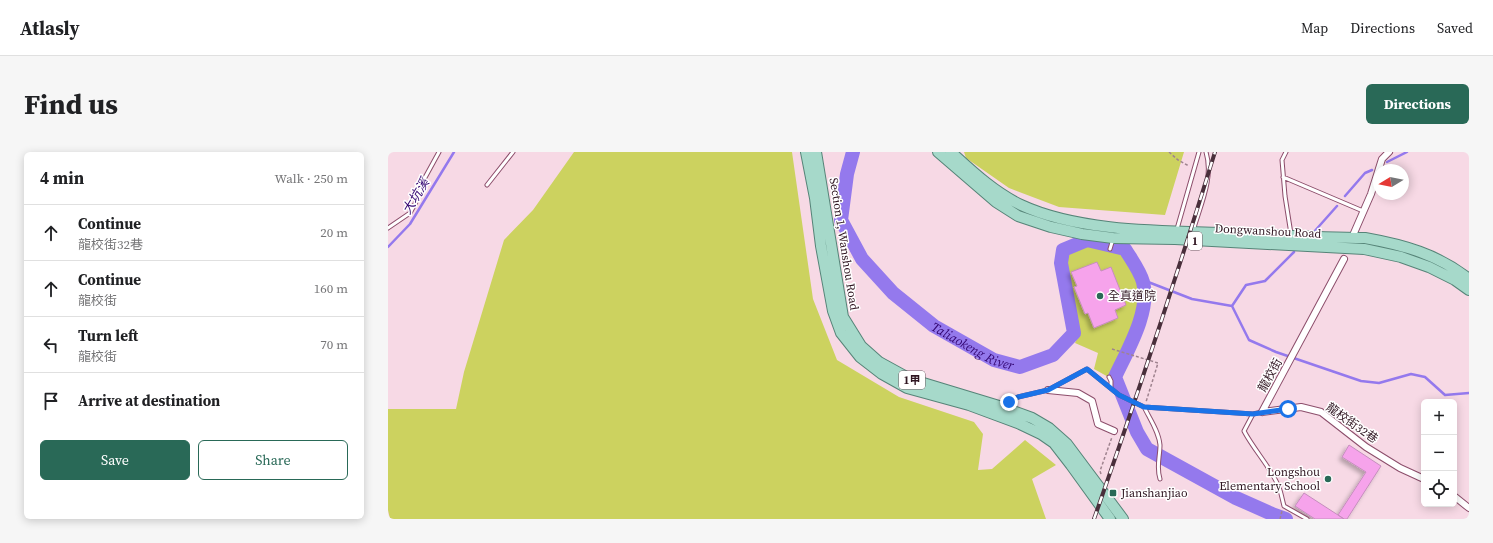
<!DOCTYPE html>
<meta charset="utf-8">
<style>
:root{--surface:#fff;--page:#f6f6f6;--text:#202124;--muted:#757577;--line:#e0e0e0;--accent:#296957}
body{margin:0;font-family:"Source Serif 4","Noto Sans TC",serif;background:var(--page);color:var(--text)}
.controls{position:absolute;right:12px;bottom:12px;display:grid;overflow:hidden;border-radius:6px;box-shadow:0 2px 10px #0003}
.controls button{width:36px;height:36px;display:grid;place-items:center;padding:0;border:0;border-bottom:1px solid var(--line);background:var(--surface);color:var(--text);font:20px sans-serif}
.compass{position:absolute;left:985px;top:12px;width:36px;height:36px;border-radius:50%;background:var(--surface);box-shadow:0 2px 10px #0003;rotate:260deg}
.stop{position:absolute;width:12px;height:12px;margin:-9px;border:3px solid #1a73e8;border-radius:50%;background:#fff}
.stop.end{background:#1a73e8;border-color:#fff;box-shadow:0 1px 4px #0008}
.list{margin:0;padding:0;list-style:none}
h2{display:flex;justify-content:space-between;align-items:center;height:52px;margin:0;padding:0 16px;font-size:17px}
h2 small{font-size:13px;font-weight:400;color:var(--muted)}
.list li{display:grid;grid-template-columns:26px 1fr auto;gap:12px;align-items:center;box-sizing:border-box;height:56px;padding:0 16px;border-top:1px solid var(--line)}
.list b{display:block;font-size:15px;white-space:nowrap}
.list p{margin:0;font-size:13px;white-space:nowrap;color:var(--muted)}
.list em{font-size:13px;font-style:normal;color:var(--muted)}
.actions{display:flex;gap:8px;padding:12px 16px}
.actions a{flex:1;padding:9px 0;border:1px solid var(--accent);border-radius:6px;text-align:center;font-size:14px;color:var(--accent)}
.actions .main{background:var(--accent);color:#fff}
.icon{flex:none;width:22px;height:22px;fill:none;stroke:currentColor;stroke-width:2;stroke-linecap:round;stroke-linejoin:round}
.map{position:relative;flex:none;width:1081px;height:367px;overflow:hidden;border-radius:6px}
header{display:flex;align-items:center;gap:24px;box-sizing:border-box;height:56px;padding:0 20px;background:var(--surface);border-bottom:1px solid var(--line)}
header strong{font-size:19px}
nav{display:flex;gap:22px;margin-inline-start:auto;font-size:14px}
.intro{display:flex;align-items:center;justify-content:space-between;box-sizing:border-box;height:96px;padding:0 24px}
h1{margin:0;font-size:28px}
.button{padding:10px 18px;border-radius:6px;background:var(--accent);color:#fff;font-size:14px;font-weight:700}
main{display:flex;gap:24px;padding:0 24px}
aside{flex:1;background:var(--surface);border-radius:6px;box-shadow:0 2px 10px #0003}
.map>svg:first-child{display:block}
</style>
<header>
<strong>Atlasly</strong>
<nav><a>Map</a><a>Directions</a><a>Saved</a></nav>
</header>
<div class="intro"><h1>Find us</h1><a class="button">Directions</a></div>
<main>
<aside>
<h2>4 min<small>Walk · 250 m</small></h2>
<ul class="list">
<li><svg class="icon" aria-label="ahead" viewBox="0 0 24 24"><path d="M12 20V5M6 11l6-6 6 6"/></svg><div><b>Continue</b><p>龍校街32巷</p></div><em>20 m</em></li>
<li><svg class="icon" aria-label="ahead" viewBox="0 0 24 24"><path d="M12 20V5M6 11l6-6 6 6"/></svg><div><b>Continue</b><p>龍校街</p></div><em>160 m</em></li>
<li><svg class="icon" aria-label="left" viewBox="0 0 24 24"><path d="M17 20v-9H6M10 6l-5 5 5 5"/></svg><div><b>Turn left</b><p>龍校街</p></div><em>70 m</em></li>
<li><svg class="icon" aria-label="arrive" viewBox="0 0 24 24"><path d="M6 21V4h12l-3 4 3 4H6"/></svg><div><b>Arrive at destination</b></div></li>
</ul>
<div class="actions"><a class="main">Save</a><a>Share</a></div>
</aside>
<div class="map">
<svg width="1081" height="367" viewBox="0 0 1081 367">
<defs>
<filter id="shadow"><feDropShadow dx="-3" dy="3" stdDeviation="2" flood-color="#0004"/></filter>
</defs>
<rect width="100%" height="100%" fill="#f7d9e5"/>
<path fill="#ccd25f" d="M186,0H404L425,147L449,208L511,245L586,270L595,282L590,318L604,317L637,288L668,313L644,327L658,367H2L0,358V257H68L76,220L116,88L145,58Z
M576,0H796L777,63L671,55L621,36L578,6Z
M698,92L733,99C740,111 749,123 752,137C757,157 732,207 724,227L706,217L710,201L687,191L691,182L678,114L679,100Z"/>
<g fill="none" stroke-linecap="round" stroke-linejoin="round">
<path stroke="#9479ed" stroke-width="2.5" d="M999,10L1019,0
M957,44L977,21L984,18
M925,81L949,54
M0,95L22,72L66,0
M755,128L804,147L844,154L861,188L888,200L973,229L991,231L1023,222L1037,225L1057,243L1081,241
M844,154L858,133L877,129L906,100"/>
<path stroke="#9479ed" stroke-width="14" id="s1" d="M465,0L459,22L453,68L474,107L505,141L546,174L606,208L632,215L665,203L686,181L673,111L675,98L699,88L737,97C743,107 752,119 755,130C763,159 739,199 727,225L749,280L759,297L848,346L884,362L898,367"/>
</g>
<path fill="#f6a3eb" stroke="#c58ebd" filter="url(#shadow)" d="M709,110L713,119L723,115L738,153L727,158L730,166L706,176L700,161L697,162L686,135L689,134L683,120Z
M961,293L993,314L959,367H956L950,363L978,320L954,305Z
M916,341L950,363L956,367H927L907,354Z"/>
<g fill="none" stroke-linecap="round" stroke-linejoin="round">
<g stroke="#8c4e6b" stroke-width="5">
<path id="lane" d="M898,0L894,8L897,44L903,82
M895,25L975,59
M99,33L125,0
M0,76L22,61L28,50L34,31L51,0
M789,77L811,0
M805,79C812,54 826,26 818,0
M722,97L725,87
M721,225L723,229V236
M615,252L630,245L660,238L699,217L731,243L756,255L865,262L874,260
M756,255C762,267 771,280 772,293C772,305 768,315 772,327
M865,262L856,279C866,298 881,313 890,333C893,339 894,347 896,354L919,367"/>
</g>
<g stroke="#8c4e6b" stroke-width="8">
<path id="street" d="M966,81L983,42L994,7L1001,0
M660,238L690,241L704,249L710,272L726,279
M874,260L913,255L933,260L978,295L1012,316L1036,327
M874,260L956,107
M1066,344L1081,356"/>
</g>
<g stroke="#568478" stroke-width="12">
<path id="primary" d="M418,0L427,46L433,94L445,159L453,181L472,205L494,222L519,236L581,253L632,272L653,282L666,291L683,313L722,367
M428,0L455,165L473,194L491,210L522,227L611,254L644,266L661,276L679,292L735,367
M550,0L608,50L630,64L663,75L694,82L725,86L787,87L976,97L1013,105L1041,115L1067,128L1081,138
M563,0C585,20 606,40 633,53C691,80 775,79 838,81C884,83 931,86 977,86C1016,93 1049,102 1081,127"/>
</g>
<path stroke="#9f838f" stroke-width="1.5" stroke-dasharray="3 2" stroke-linecap="butt" d="M781,0L790,8L801,14
M724,197L770,211L758,250
M713,322L712,319L724,285
M892,367L894,359"/>
<use href="#lane" stroke="#fff" stroke-width="3"/>
<use href="#street" stroke="#fff" stroke-width="6"/>
<use href="#primary" stroke="#a6d9ca" stroke-width="10"/>
<g stroke="#492f3b" stroke-width="4">
<path id="rail" d="M706,367C749,245 789,123 827,0"/>
</g>
<use href="#rail" stroke="#fff" stroke-width="2.5" stroke-dasharray="8" stroke-linecap="butt"/>
</g>
<g fill="none" stroke-linecap="round" stroke-linejoin="round">
<path stroke="#1a73e8" stroke-width="5" d="M621,250L630,245L660,238L699,217L731,243L756,255L865,262L900,257"/>
</g>
<g fill="#296957" stroke="#fff" stroke-width="1.5">
<circle cx="712" cy="144" r="4"/>
<circle cx="940" cy="327" r="4"/>
<rect x="721" y="337" width="8" height="8" rx="2"/>
</g>
<g text-anchor="middle" stroke-width="3" stroke-linejoin="round" paint-order="stroke">
<g fill="#fff" stroke="#6e5c64" stroke-width="1">
<rect x="800" y="80" width="14" height="18" rx="3"/>
<rect x="511" y="219" width="26" height="18" rx="3"/>
</g>
<g font-size="11" font-weight="bold" fill="#301622">
<text x="807" y="93">1</text>
<text x="524" y="232">1甲</text>
</g>
<g font-size="12" fill="#301622" stroke="#fff">
<text transform="translate(880 79) rotate(3)" y="4">Dongwanshou Road</text>
<text transform="translate(456 92) rotate(81)" y="4">Section 1, Wanshou Road</text>
<text transform="translate(882 223) rotate(-61)" y="4">龍校街</text>
<text transform="translate(964 271) rotate(35)" y="4">龍校街32巷</text>
</g>
<g font-size="12" fill="#301622" stroke="#fff" text-anchor="start">
<text x="720" y="148">全真道院</text>
<text x="932" y="324" text-anchor="end">Longshou<tspan x="932" dy="14">Elementary School</tspan></text>
<text x="733" y="345">Jianshanjiao</text>
</g>
<g font-size="13" font-style="italic" fill="#340773" stroke="#fff">
<text transform="translate(27 44) rotate(-59)" y="5">大坑溪</text>
<text dy="5" stroke="none"><textPath href="#s1" startOffset="256">Taliaokeng River</textPath></text>
</g>
</g>
</svg>
<div class="controls">
<button>+</button>
<button>−</button>
<button><svg class="icon" aria-label="locate" viewBox="0 0 24 24"><circle cx="12" cy="12" r="6"/><path d="M12 2v4M12 18v4M2 12h4M18 12h4"/></svg></button>
</div>
<svg class="compass" viewBox="-18 -18 36 36"><path d="M0-13l5 13h-10z" fill="#e53935"/><path d="M0 13l5-13h-10z" fill="#757577"/></svg>
<div class="stop" style="left:900px;top:257px"></div>
<div class="stop end" style="left:621px;top:250px"></div>
</div>
</main>
